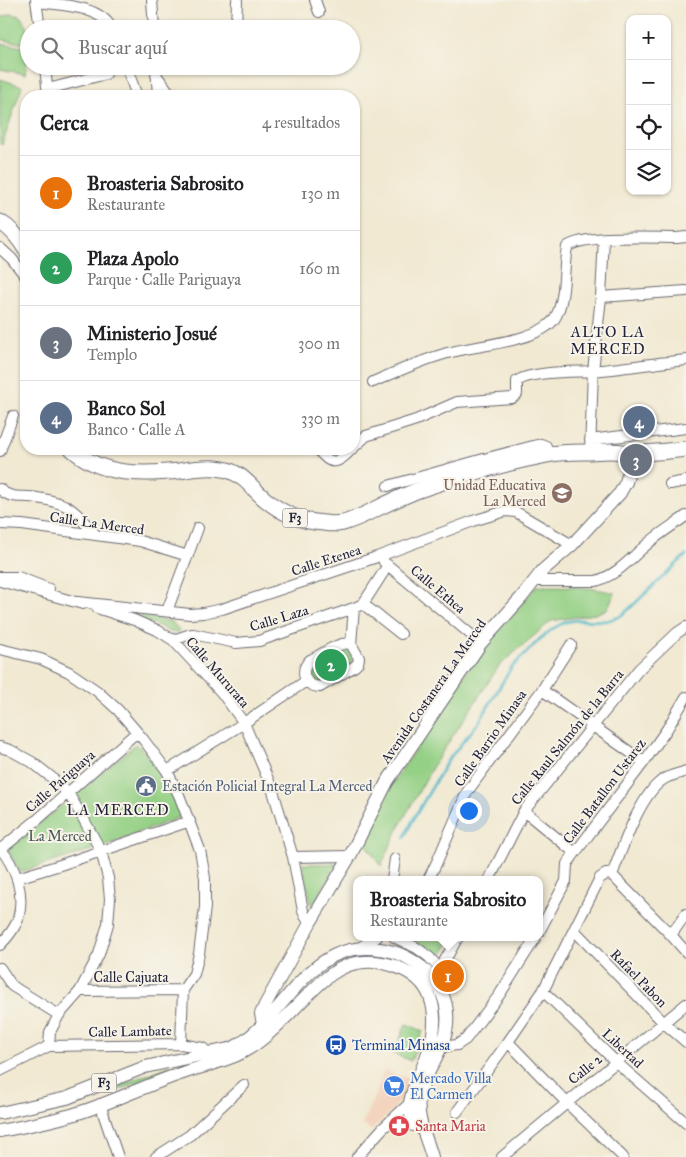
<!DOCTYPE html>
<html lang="es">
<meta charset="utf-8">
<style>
:root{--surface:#fff;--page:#f2f2f2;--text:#202124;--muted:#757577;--line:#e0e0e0;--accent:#b5179e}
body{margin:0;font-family:"IM FELL Great Primer",serif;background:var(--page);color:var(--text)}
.controls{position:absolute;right:15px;top:15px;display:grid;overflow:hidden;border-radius:10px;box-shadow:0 1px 4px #0004}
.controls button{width:45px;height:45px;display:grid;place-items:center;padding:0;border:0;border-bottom:1px solid var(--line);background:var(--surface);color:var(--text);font:25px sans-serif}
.you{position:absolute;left:468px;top:810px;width:18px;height:18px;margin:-12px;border:4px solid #fff;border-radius:50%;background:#1a73e8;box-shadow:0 0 0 8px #1a73e833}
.badge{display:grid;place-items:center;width:32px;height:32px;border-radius:50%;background:var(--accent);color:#fff;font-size:16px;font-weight:700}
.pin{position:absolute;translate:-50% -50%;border:2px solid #fff;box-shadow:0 1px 5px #0006}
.popup{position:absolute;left:353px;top:876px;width:190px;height:65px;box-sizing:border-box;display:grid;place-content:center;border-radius:10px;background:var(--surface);filter:drop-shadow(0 1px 4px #0005);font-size:16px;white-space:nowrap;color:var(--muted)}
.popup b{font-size:19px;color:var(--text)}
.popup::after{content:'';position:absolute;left:50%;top:100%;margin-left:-10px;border:10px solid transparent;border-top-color:var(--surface)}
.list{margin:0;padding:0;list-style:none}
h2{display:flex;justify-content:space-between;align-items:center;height:65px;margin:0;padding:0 20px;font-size:21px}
h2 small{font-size:16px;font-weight:400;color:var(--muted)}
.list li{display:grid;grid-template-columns:32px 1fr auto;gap:15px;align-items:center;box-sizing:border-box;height:75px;padding:0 20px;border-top:1px solid var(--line)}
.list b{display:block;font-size:19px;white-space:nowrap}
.list p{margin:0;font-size:16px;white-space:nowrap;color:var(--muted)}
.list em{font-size:16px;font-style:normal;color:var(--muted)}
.icon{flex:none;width:28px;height:28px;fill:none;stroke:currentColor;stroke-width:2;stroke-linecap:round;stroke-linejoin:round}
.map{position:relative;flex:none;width:686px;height:1157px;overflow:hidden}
.search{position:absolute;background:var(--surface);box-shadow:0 1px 4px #0004;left:20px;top:20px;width:340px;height:55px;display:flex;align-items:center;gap:12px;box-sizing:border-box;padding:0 18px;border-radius:28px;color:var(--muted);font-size:19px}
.panel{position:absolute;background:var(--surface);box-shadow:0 1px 4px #0004;left:20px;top:90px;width:340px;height:365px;border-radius:20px}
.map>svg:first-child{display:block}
</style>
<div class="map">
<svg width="686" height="1157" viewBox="0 0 686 1157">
<rect width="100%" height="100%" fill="#f7f3e8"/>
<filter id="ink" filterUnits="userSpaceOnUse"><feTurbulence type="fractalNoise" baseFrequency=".02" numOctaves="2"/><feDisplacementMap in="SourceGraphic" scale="10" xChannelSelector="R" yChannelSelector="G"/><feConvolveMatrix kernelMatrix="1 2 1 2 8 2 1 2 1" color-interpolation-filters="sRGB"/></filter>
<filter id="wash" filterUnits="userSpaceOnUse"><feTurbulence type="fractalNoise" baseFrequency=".0096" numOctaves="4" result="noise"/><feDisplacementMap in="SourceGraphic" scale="20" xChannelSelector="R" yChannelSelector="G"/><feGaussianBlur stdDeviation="1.12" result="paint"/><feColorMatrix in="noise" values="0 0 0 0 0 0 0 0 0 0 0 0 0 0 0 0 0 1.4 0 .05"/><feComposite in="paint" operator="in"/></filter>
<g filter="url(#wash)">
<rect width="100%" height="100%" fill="#f1e9d2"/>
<path fill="#f3d4bf" d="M384,1070L411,1080L407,1092L390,1113L371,1130L362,1124L375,1095Z"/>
<path fill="#94d085" stroke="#5b7960" d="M11,14L20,16L27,26L29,45L0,39V18Z
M0,43L29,48L25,74L0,69Z
M0,79L22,86L2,145L0,144Z
M537,586C566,586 587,586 615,593L607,609L595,614L551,621L499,666L433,766L399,827L381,866L366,845L381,801L481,650Z
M117,610L172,622L179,630L178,632H170L159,626Z
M342,647L347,648L353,660L351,664L321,682L315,683L309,671L310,666Z
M136,744C157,763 173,789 180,817L102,847L75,795Z
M67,801L94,849L20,872L8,850Z
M302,864H336L312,907Z
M416,937H444L450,941L441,956L414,940Z
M406,1024L423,1031L411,1061L394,1054Z
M170,1066L172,1067L171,1070L111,1093L108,1092L109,1089Z
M82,1099L84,1103L74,1107L31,1118L30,1113L73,1103Z"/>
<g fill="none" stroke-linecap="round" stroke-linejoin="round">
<path stroke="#4db7ca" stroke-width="2.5" d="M404,838L414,818L448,760L479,722L511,668L541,638L554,628L565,622L577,620L606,621L619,617L628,610L686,555"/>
</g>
</g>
<g filter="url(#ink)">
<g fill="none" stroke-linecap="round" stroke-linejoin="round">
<g stroke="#6a6870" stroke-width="12">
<path id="minor" d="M36,0L40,29
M152,0L154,29
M315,0L319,12
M37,2C60,5 100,5 112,29
M236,29L237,0
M45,66L48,96
M126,66L137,96
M156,66L158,96
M156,75L172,96
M48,89L106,74
M0,248L12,259L26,277
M601,297L686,291
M373,382C396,372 420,361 444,354C471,345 539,343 555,318C566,300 563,268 567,247C583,234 654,238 677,238L686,237
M590,440L686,428
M354,447L366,436L416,420L457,402L512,398L517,394V381C532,371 574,372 593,371C624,368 655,363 686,360
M318,449C331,468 338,463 352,449
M0,451L13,416
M590,452L593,371L601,297L604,238
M670,484L686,481
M388,486L480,460L541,444L546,446L548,454
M0,489C10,500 24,495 37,498C46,499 56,502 64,505C76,510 87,526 96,535
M0,524L22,525L140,541L188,556
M384,562L481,643
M0,577H18L49,589
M0,581L83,604
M535,581H596C617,575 629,560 644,547C657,535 672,526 686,516
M78,602L190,614L203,613L222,609L377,557L476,520L506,511L516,512L572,545
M363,604L401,634
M97,608L134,620L157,630L173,640L221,692L244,723L273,791L293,857L303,911L305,916L310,923
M167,611L198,528
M173,640L188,635L193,634L236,643L259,641L354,608L363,604L388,565
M351,644C340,640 321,655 310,660C299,671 304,686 320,687L355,666L358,663L359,658L351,644L354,608
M0,649L41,659L69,672L97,691L118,710L143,739L167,771L179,795L200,850L205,878V907L199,954L194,974L183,990L181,1044
M542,690L644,762
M0,747L10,750L32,762L51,777L68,793L83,818L101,851L108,878L110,899L108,924L99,954L80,991L59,1015L50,1032L49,1046
M167,771L244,723L306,681
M524,811L575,853
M0,848C16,867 25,894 18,919C15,928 7,938 0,945
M1,849L37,820L137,732
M293,857L350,856
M612,875C622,849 640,794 664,779C670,775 679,774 686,771
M17,878L60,865L190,821
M392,880L395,859
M428,880L436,864L467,792L542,690L571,645
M489,880L524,811L639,669L677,633L686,627
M574,930L664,1023L686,1042
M539,932L566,881L567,864L575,853L644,762L667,729L686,697
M671,935L686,914
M394,937L417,948L429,957L440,969
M359,948L377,937
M0,968L12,986L59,1015
M427,981L440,969L458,937
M80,991L183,990
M543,991L616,1062L686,1123
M508,1042L566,1102L623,1157
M435,1045L441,1047L457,1045L466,1039L500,994L536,937
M0,1071L49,1046L181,1044L203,1048L209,1054
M100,1104L118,1157
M457,1112L508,1042L543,991L600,878L606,874L612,875L671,935L686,952
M156,1157L190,1135L244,1085
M357,1157L382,1129L409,1104
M502,1157L686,1004"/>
</g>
<g stroke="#6a6870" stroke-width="14">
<path id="major" d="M263,1024L261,1014L265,1005L310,923L350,856L387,782L481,643L521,598L543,570L572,545L620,493L626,482L631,465V453
M0,1113L67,1098L145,1067L233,1048C274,1026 292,977 333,956C384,930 458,970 446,1032C441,1055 423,1075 419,1098C416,1119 427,1138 432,1157
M0,1131C26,1126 53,1121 78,1113C111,1103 144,1086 177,1075C197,1067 222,1063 241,1053C267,1040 289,1013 310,993C323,980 338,966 357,963C383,958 420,970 430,997C441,1027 428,1054 417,1081C414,1088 411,1095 410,1103C409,1110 412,1118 413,1125"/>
</g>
<g stroke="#6a6870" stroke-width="17">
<path id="highway" d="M0,222C12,229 19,238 26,250
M72,449C102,476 141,475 179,471C191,469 204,467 216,468C242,470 248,485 266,500C283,514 302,522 324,523C330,524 337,524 343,523C354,520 364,515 374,510C388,503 401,497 416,491C458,476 502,464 547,455C559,452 572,452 584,452C593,452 602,451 611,451C617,451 623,452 629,453C648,454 668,451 686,449"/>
</g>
<use href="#minor" stroke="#fff" stroke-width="10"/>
<use href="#major" stroke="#fff" stroke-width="12"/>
<use href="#highway" stroke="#fff" stroke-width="15"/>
</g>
</g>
<defs>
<g id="school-disc" transform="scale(1.125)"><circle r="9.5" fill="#8d6e63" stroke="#f7f3e8"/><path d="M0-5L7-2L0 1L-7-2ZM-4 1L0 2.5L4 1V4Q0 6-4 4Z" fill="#fff"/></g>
<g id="civic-disc" transform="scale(1.125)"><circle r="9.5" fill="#5c6f8a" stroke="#f7f3e8"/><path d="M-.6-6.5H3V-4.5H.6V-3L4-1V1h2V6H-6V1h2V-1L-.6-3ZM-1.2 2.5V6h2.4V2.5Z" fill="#fff"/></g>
<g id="bus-disc" transform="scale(1.125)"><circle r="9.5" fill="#1a4fb4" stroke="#f7f3e8"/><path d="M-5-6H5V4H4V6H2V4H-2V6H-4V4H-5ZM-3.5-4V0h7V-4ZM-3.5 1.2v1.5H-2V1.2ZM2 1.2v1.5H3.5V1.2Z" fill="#fff"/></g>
<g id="supermarket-disc" transform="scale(1.125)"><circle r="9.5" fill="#3f7fe0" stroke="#f7f3e8"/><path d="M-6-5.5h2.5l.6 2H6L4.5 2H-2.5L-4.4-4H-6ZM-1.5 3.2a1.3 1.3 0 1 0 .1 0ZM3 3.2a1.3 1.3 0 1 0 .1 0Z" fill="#fff"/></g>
<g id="pharmacy-disc" transform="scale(1.125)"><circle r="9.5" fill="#e0444e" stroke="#f7f3e8"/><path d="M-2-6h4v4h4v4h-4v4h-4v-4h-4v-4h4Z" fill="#fff"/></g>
</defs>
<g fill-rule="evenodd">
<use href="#school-disc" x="562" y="493"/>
<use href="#civic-disc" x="146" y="786"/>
<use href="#bus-disc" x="336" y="1045"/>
<use href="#supermarket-disc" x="394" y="1086"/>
<use href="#pharmacy-disc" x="399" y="1126"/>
</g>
<g text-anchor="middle" stroke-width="4" stroke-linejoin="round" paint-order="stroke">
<g fill="#f7f3e8" stroke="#62616f" stroke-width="1">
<rect x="282.5" y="508.5" width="25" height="19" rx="4"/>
<rect x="91.5" y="1073.5" width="25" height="19" rx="4"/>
</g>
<g font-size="12" font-weight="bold" fill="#22223b">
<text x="295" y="522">F3</text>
<text x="104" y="1087">F3</text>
</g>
<g font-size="14" fill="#785e54" stroke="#f7f3e8" text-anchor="end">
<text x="546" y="490">Unidad Educativa<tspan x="546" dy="16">La Merced</tspan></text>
</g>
<g font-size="14" fill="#22223b" stroke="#f7f3e8">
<text transform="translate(97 523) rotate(8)" y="5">Calle La Merced</text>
<text transform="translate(326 560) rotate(-18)" y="5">Calle Etenea</text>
<text transform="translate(438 589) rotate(40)" y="5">Calle Ethea</text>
<text transform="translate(279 618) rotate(-17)" y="5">Calle Laza</text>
<text transform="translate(218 672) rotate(49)" y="5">Calle Mururata</text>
<text transform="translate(433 691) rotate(-55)" y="5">Avenida Costanera La Merced</text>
<text transform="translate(567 737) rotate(-51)" y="5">Calle Raul Salmón de la Barra</text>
<text transform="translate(490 738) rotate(-55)" y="5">Calle Barrio Minasa</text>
<text transform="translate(60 781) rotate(-41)" y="5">Calle Pariguaya</text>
<text transform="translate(604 791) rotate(-53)" y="5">Calle Batallon Ustarez</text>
<text x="131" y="982">Calle Cajuata</text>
<text transform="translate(639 978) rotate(46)" y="5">Rafael Pabon</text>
<text transform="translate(130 1031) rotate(-1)" y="5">Calle Lambate</text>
<text transform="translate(623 1048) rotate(43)" y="5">Libertad</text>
<text transform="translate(585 1069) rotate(-39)" y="5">Calle 2</text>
</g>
<g font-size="14" fill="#4e5e75" stroke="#f7f3e8" text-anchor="start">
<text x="162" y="791">Estación Policial Integral La Merced</text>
</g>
<g font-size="14" fill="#445651" stroke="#f7f3e8">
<text x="60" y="841">La Merced</text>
</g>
<g font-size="14" fill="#164399" stroke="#f7f3e8" text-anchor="start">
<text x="352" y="1050">Terminal Minasa</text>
</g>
<g font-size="14" fill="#366cbe" stroke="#f7f3e8" text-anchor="start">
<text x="410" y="1083">Mercado Villa<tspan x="410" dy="16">El Carmen</tspan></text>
</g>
<g font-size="14" fill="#be3a42" stroke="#f7f3e8" text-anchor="start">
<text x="415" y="1131">Santa Maria</text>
</g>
<g font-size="15" letter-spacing="1" fill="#22223b" stroke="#f7f3e8">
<text x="608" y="337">ALTO LA<tspan x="608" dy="17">MERCED</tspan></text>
<text x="118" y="815">LA MERCED</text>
</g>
</g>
</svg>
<div class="controls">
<button>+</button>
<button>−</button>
<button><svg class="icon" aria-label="locate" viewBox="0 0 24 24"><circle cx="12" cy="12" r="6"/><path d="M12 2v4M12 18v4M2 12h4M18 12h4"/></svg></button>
<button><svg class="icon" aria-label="layers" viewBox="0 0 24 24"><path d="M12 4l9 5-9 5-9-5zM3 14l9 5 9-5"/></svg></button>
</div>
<div class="you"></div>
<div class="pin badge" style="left:448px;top:976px;background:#e8710a">1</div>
<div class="popup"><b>Broasteria Sabrosito</b>Restaurante</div>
<div class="pin badge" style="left:331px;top:665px;background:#2e9e5b">2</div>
<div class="pin badge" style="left:636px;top:460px;background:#6b7280">3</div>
<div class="pin badge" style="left:639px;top:422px;background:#5c6f8a">4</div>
<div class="search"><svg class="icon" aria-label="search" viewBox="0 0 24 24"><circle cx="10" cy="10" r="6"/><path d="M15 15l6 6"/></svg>Buscar aquí</div>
<section class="panel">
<h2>Cerca<small>4 resultados</small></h2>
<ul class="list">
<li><span class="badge" style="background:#e8710a">1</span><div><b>Broasteria Sabrosito</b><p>Restaurante</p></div><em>130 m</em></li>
<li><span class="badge" style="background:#2e9e5b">2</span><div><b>Plaza Apolo</b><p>Parque · Calle Pariguaya</p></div><em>160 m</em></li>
<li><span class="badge" style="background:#6b7280">3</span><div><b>Ministerio Josué</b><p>Templo</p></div><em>300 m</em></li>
<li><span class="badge" style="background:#5c6f8a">4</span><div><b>Banco Sol</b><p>Banco · Calle A</p></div><em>330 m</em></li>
</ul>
</section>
</div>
